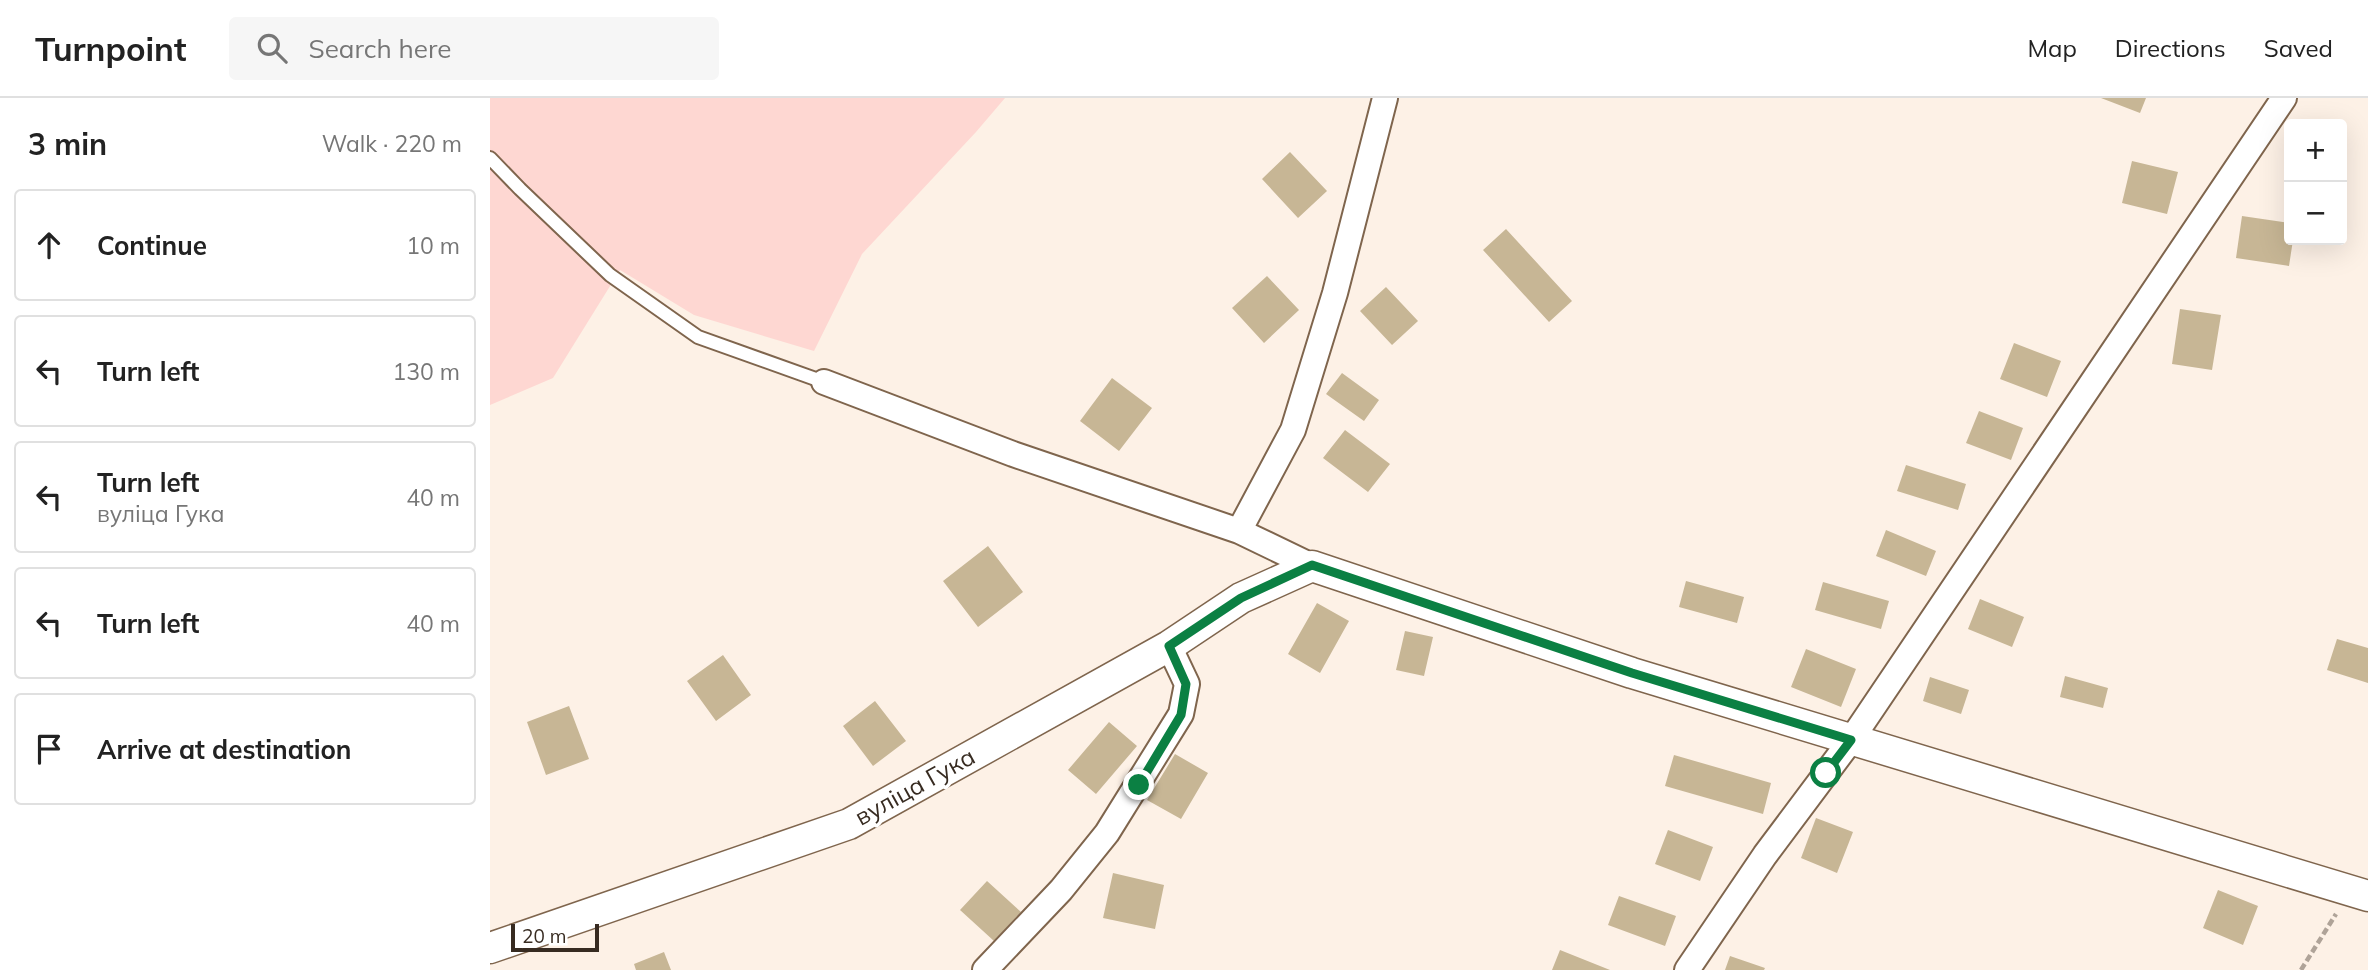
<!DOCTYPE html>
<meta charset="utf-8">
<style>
:root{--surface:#fff;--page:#f6f6f6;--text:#222;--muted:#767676;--line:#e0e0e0}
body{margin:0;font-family:Mulish,sans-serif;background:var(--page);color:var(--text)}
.controls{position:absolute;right:21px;top:21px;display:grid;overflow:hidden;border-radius:7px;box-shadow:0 7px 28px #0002}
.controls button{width:63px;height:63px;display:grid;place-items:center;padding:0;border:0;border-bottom:2px solid var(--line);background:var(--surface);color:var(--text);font:35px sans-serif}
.scale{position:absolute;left:21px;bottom:18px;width:88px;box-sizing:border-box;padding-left:7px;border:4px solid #372b21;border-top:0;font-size:19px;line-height:24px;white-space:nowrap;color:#372b21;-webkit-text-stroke:5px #fff;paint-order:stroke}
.stop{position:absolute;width:21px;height:21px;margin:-16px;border:5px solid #0b8043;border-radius:50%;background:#fff}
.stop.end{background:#0b8043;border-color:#fff;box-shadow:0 2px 7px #0008}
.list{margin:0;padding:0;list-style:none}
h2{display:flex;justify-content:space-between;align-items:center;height:91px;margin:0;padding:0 28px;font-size:30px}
h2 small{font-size:23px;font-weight:400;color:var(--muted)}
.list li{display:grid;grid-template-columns:46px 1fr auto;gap:21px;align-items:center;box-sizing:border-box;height:112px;margin:0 14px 14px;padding:0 14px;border:2px solid var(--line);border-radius:7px}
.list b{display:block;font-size:26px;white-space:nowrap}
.list p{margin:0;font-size:23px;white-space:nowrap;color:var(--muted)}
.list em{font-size:23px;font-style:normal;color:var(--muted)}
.icon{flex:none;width:38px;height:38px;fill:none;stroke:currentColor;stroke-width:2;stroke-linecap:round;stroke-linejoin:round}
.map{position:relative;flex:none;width:1878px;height:872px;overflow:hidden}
header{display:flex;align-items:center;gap:42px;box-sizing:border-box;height:98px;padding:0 35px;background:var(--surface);border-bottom:2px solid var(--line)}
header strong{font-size:33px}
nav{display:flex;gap:38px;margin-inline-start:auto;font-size:24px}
.search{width:490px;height:63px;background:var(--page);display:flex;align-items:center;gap:18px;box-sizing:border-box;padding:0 24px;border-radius:7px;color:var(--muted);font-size:26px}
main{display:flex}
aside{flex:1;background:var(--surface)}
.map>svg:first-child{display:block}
</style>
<header>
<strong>Turnpoint</strong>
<div class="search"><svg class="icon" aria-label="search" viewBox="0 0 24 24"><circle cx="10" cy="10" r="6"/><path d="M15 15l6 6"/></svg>Search here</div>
<nav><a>Map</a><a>Directions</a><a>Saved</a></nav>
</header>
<main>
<aside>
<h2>3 min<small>Walk · 220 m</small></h2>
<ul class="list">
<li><svg class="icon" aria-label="ahead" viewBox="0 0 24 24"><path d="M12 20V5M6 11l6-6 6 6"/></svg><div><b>Continue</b></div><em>10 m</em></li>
<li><svg class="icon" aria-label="left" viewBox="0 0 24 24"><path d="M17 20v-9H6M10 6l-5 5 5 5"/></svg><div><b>Turn left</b></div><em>130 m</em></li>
<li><svg class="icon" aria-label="left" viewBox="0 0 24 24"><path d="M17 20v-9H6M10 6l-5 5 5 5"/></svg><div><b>Turn left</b><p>вуліца Гука</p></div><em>40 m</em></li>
<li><svg class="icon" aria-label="left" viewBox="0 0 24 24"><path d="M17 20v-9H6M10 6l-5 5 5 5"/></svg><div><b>Turn left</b></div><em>40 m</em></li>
<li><svg class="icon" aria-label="arrive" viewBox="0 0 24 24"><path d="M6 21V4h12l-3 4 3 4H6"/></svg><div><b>Arrive at destination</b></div></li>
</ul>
</aside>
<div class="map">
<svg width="1878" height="872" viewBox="0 0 1878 872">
<rect width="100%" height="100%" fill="#fdf1e6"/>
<path fill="#fed7d2" d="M0,0H515L486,34L372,156L324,253L204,217L130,172L63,280L0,307Z"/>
<path fill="#c7b695" d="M1611,0H1656L1650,15Z
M800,54L837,93L808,120L772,81Z
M1642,63L1688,74L1677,116L1632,105Z
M1752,118L1799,125V142H1803L1799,168L1746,160Z
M1016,131L1082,203L1059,224L993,152Z
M777,178L809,212L774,245L742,210Z
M896,189L928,223L902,247L870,213Z
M1690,211L1731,217L1722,272L1682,266Z
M1524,245L1571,263L1557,299L1510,281Z
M852,275L889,302L874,323L836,296Z
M622,280L662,310L629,353L590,323Z
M1489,313L1533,330L1521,362L1476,345Z
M855,332L900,366L878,394L833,360Z
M1416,367L1476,386L1468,412L1407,393Z
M1396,432L1446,453L1436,478L1386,458Z
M498,448L533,494L488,529L453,483Z
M1196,483L1254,499L1247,525L1189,509Z
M1333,484L1399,503L1391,531L1325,512Z
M1490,501L1534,519L1522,549L1478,531Z
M827,505L859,523L830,575L798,556Z
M915,533L943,539L934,578L906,572Z
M1847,541L1878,550V585L1837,572Z
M1316,551L1366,571L1351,609L1301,589Z
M233,557L261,597L226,623L197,583Z
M1575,578L1618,590L1613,610L1570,599Z
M1440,579L1479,592L1471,616L1433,603Z
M385,603L416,643L383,668L353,628Z
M79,608L99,661L56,677L37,624Z
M619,624L647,648L606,696L578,672Z
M685,656L718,675L691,721L657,702Z
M1184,657L1281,685L1273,716L1175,688Z
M1326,720L1363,734L1347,775L1311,760Z
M1178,732L1223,749L1210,783L1165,766Z
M623,775L674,787L665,831L613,820Z
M497,783L531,814L504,843L470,812Z
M1728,792L1768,808L1753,847L1713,830Z
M1129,798L1186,818L1175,848L1118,827Z
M1070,852L1120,872H1062Z
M174,854L181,872H146L144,866Z
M1240,858L1275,870L1274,872H1235Z"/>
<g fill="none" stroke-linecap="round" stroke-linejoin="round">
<g stroke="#7f654d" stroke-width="16">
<path id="service" d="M0,60L30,91L120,177L208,239L334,284"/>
</g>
<g stroke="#7f654d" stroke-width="28">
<path id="minor" d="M334,284L523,356L749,433L822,468
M749,433L803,332L845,195L895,0
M495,872L571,792L617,735L691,616L697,586L679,548
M1197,872L1275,757L1361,642L1794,0"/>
</g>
<g stroke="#7f654d" stroke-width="33">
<path id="tertiary" d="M0,850L359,726L679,548L751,500L822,468L1142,575L1878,798"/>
</g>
<path stroke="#afa398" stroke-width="4.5" stroke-dasharray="7 3.5" stroke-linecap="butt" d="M1811,872L1846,816"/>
<use href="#service" stroke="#fff" stroke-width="12"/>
<use href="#minor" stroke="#fff" stroke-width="24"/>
<use href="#tertiary" stroke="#fff" stroke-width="30"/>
</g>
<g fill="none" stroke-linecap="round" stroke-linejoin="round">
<path stroke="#0b8043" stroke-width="9" d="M649,687L691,617L696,586L679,548L751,500L822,467L1142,575L1361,642L1336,675"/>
</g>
<g text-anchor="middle" stroke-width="7" stroke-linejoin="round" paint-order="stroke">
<g font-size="24" fill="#372b21" stroke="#fff">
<text transform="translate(425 689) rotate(-29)" y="8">вуліца Гука</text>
</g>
</g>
</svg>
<div class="controls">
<button>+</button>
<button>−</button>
</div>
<div class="scale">20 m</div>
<div class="stop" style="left:1336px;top:675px"></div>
<div class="stop end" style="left:649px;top:687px"></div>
</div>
</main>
